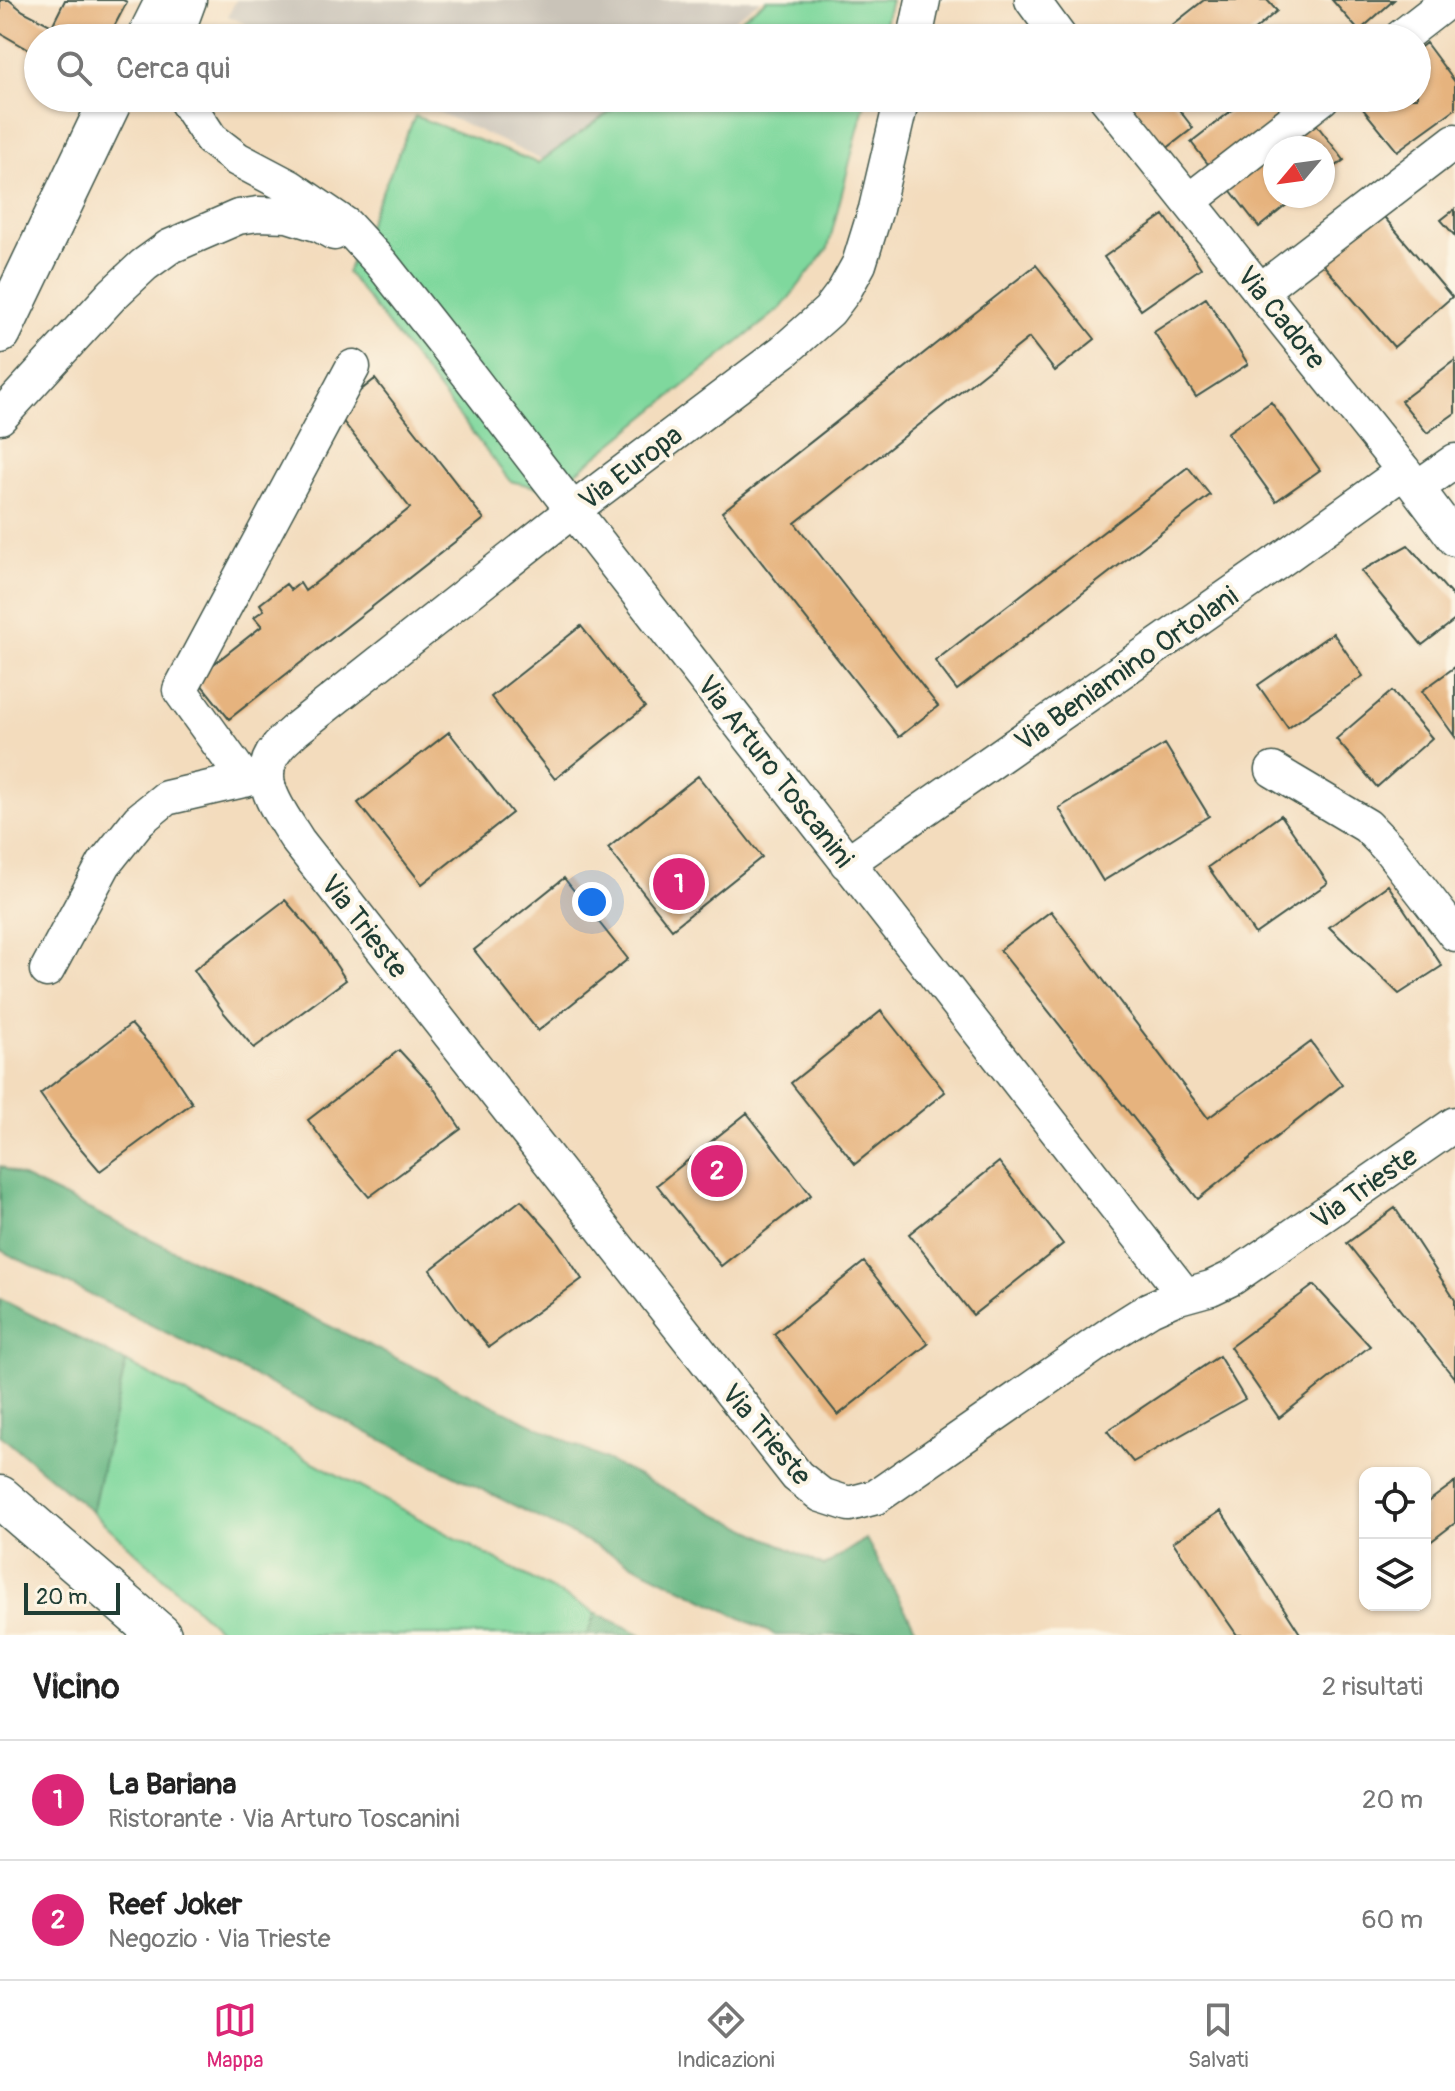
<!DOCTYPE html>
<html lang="it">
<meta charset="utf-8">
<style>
:root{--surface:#fff;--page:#f2f2f2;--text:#222;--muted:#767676;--line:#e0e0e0;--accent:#db2777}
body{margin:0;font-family:Pangolin,sans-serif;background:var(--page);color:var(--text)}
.controls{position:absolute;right:24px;bottom:24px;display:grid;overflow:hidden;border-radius:16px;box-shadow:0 2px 6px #0004}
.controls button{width:72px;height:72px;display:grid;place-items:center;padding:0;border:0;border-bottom:2px solid var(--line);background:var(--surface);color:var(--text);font:40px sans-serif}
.compass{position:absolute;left:1263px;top:136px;width:72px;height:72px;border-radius:50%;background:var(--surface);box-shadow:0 2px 6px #0004;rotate:241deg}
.scale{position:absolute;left:24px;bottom:20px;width:96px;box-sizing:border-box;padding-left:8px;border:4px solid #1f3d34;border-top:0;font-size:22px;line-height:28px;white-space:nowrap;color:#1f3d34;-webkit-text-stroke:6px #fcf5e5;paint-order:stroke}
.you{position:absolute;left:592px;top:902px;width:28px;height:28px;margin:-20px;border:6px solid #fff;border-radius:50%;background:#1a73e8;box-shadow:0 0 0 12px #1a73e833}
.badge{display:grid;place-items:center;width:52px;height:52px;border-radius:50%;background:var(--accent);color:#fff;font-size:26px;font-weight:700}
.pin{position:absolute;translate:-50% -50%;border:4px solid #fff;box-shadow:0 2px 8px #0006}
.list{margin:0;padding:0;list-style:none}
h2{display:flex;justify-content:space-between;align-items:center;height:104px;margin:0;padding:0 32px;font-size:34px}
h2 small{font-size:26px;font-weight:400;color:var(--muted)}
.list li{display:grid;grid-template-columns:52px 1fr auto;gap:24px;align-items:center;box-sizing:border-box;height:120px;padding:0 32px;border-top:2px solid var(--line)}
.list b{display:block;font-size:30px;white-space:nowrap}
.list p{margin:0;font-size:26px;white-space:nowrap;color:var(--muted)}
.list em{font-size:26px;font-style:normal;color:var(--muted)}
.icon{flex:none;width:44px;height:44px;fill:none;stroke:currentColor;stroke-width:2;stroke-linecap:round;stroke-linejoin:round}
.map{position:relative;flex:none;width:1455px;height:1635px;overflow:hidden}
.search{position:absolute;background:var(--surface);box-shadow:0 2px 6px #0004;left:24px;right:24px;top:24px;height:88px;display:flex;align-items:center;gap:20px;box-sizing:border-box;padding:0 28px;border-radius:44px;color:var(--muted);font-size:30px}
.sheet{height:344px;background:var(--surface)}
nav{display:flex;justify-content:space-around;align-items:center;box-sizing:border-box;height:112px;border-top:2px solid var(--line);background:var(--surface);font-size:22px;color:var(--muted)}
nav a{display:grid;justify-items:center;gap:4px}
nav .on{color:var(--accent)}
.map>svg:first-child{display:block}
</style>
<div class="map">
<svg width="1455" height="1635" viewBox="0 0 1455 1635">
<rect width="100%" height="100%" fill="#fcf5e5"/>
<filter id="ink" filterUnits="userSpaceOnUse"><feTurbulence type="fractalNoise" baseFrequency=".0125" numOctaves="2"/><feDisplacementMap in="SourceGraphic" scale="16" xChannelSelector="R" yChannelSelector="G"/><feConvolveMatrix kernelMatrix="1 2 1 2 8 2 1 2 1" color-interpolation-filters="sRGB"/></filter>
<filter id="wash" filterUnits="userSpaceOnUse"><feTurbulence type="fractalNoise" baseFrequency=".006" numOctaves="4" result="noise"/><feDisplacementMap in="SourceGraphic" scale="32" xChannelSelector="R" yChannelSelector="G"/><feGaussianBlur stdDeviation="1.8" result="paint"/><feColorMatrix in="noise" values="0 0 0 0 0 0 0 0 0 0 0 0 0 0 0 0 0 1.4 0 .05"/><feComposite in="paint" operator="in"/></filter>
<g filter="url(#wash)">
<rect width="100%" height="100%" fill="#f3dcbd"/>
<path fill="#c9c3b8" d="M236,0H761L709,38H277L228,16Z
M408,98H627L542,160Z"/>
<path fill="#7fd89d" stroke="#4f8a68" stroke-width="2" d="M767,0H891L881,38H714Z
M629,98H866L828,248L781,308L553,491L510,481L347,272L415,116L538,163Z
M126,1362L596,1613L587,1635H225L92,1512Z"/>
<path fill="#67b884" stroke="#437a5c" stroke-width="2" d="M0,1166L824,1566L866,1539L919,1635H775L0,1250Z
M0,1299L126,1362L92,1512L0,1435Z
M596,1613H597L642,1635H587Z"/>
<g id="blocks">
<path fill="#e6b37e" d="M0,0H9L23,11L52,26L65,0H123L127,2L108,38H38V55L0,33Z
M1204,0H1267L1277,11L1245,38H1172L1166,30Z
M1332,0H1394L1359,31Z
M1426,43L1455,82V109L1397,151L1354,98H1417V50Z
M1126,98H1170L1193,128L1166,149Z
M1248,98H1302L1215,173L1191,142Z
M1313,120L1344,160L1323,176V148H1278Z
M1275,150V196H1298L1259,227L1228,187Z
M1455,209V236L1441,220Z
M1379,211L1452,297L1394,347L1320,261Z
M1164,215L1201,268L1141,310L1104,257Z
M1036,265L1095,339L1055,371L1029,338L795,523L938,706L899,737L722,512Z
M1206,298L1248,364L1196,397L1154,332Z
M1455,360V413L1427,433L1401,401Z
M375,379L484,519L229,719L196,678L262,626L254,617L264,610L260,604L286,584L291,590L300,583L305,591L410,508L335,411Z
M1271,402L1320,470L1276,501L1227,433Z
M1188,467L1210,495L957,690L935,661Z
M1408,545L1455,599V620L1422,645L1361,571Z
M581,626L645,707L555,779L491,697Z
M1333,633L1363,676L1288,728L1258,685Z
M1455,667V737L1422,691Z
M1392,691L1432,738L1377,787L1336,739Z
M449,732L512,813L422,884L358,803Z
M1165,744L1209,816L1103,881L1059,808Z
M698,776L762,857L672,929L608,848Z
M1281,815L1328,883L1255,934L1208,867Z
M564,878L628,959L538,1031L474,950Z
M1388,885L1442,966L1399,994L1329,927Z
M285,900L318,938L346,980L254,1048L224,1013L194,970Z
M1051,911L1208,1118L1311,1042L1342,1085L1198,1199L1000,950Z
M881,1011L945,1092L855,1164L791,1083Z
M131,1024L164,1061L192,1103L100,1171L70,1136L40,1094Z
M399,1050L433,1087L461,1129L369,1197L339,1162L308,1120Z
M747,1113L811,1195L721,1266L657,1185Z
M999,1162L1063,1244L973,1315L909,1234Z
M521,1200L554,1237L582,1279L489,1347L460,1312L430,1270Z
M1395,1208L1455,1300V1379L1347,1243Z
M864,1262L928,1344L838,1415L774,1334Z
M1314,1285L1370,1346L1279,1418L1230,1347Z
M1219,1356L1245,1399L1133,1462L1107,1431Z
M1455,1482V1523L1425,1546V1504Z
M1221,1511L1301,1635H1237L1173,1542Z"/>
</g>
</g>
<g filter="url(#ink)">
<use href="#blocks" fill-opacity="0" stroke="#3f5549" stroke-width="2"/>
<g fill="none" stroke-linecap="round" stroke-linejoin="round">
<g stroke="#3f5549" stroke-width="37">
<path id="minor" d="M1032,0L1060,38
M175,38L189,0
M915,38L923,0
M1400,38L1449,0
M184,98L211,139L237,159L290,187L346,225L382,264L449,349L541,469L1185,1295
M902,98L876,209L859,264L844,291L829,311L784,351L573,510L295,730C289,736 282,741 277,748C251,779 281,813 298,841L797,1476L821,1495L849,1504L876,1497L1115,1331L1150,1309L1175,1298L1211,1288L1232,1278L1455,1124
M1106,98L1404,471L1455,539
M1189,201L1322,98
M1261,290L1455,141
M0,417L113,294L144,265L169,247L238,217L258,214L288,215L320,225L334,233
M1417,488L1455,461
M1273,770L1367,826L1391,851L1455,934
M245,780L180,690L353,367
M847,863L1286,556L1404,471
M47,970L104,864L139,820L166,798L265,775"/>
</g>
<g stroke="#3f5549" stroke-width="45">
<path id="major" d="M148,38L167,0
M0,332L112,98
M0,1497L160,1635"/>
</g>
<use href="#minor" stroke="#fff" stroke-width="34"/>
<use href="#major" stroke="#fff" stroke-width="42"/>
</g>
</g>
<g text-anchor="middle" stroke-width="8" stroke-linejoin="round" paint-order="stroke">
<g font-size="28" fill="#1f3d34" stroke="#fcf5e5">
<text transform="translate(1282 317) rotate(51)" y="10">Via Cadore</text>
<text transform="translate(630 467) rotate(-37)" y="10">Via Europa</text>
<text transform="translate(1126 668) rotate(-35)" y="10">Via Beniamino Ortolani</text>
<text transform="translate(776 771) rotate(52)" y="10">Via Arturo Toscanini</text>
<text transform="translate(365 926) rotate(52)" y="10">Via Trieste</text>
<text transform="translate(1364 1187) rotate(-35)" y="10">Via Trieste</text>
<text transform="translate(767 1434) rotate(50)" y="10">Via Trieste</text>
</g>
</g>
</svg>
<div class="controls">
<button><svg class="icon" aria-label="locate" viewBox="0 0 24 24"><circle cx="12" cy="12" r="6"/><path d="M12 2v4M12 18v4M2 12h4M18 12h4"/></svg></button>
<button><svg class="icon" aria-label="layers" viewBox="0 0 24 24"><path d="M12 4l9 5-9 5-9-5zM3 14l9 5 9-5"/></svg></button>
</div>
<svg class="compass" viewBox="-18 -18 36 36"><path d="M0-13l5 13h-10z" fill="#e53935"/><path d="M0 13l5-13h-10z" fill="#767676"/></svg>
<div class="scale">20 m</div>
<div class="you"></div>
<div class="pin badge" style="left:679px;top:884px">1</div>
<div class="pin badge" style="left:717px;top:1171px">2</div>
<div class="search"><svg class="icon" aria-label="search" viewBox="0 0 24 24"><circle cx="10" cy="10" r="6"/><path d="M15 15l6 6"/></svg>Cerca qui</div>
</div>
<section class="sheet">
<h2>Vicino<small>2 risultati</small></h2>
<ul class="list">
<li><span class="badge">1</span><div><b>La Bariana</b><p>Ristorante · Via Arturo Toscanini</p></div><em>20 m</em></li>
<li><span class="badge">2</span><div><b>Reef Joker</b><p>Negozio · Via Trieste</p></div><em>60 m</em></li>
</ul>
</section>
<nav>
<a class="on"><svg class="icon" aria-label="map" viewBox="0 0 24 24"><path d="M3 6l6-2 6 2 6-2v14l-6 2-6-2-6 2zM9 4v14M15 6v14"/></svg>Mappa</a>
<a><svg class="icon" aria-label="directions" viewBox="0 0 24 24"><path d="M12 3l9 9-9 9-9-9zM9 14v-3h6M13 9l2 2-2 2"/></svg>Indicazioni</a>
<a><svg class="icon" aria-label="saved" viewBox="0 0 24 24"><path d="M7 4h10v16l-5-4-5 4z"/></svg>Salvati</a>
</nav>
